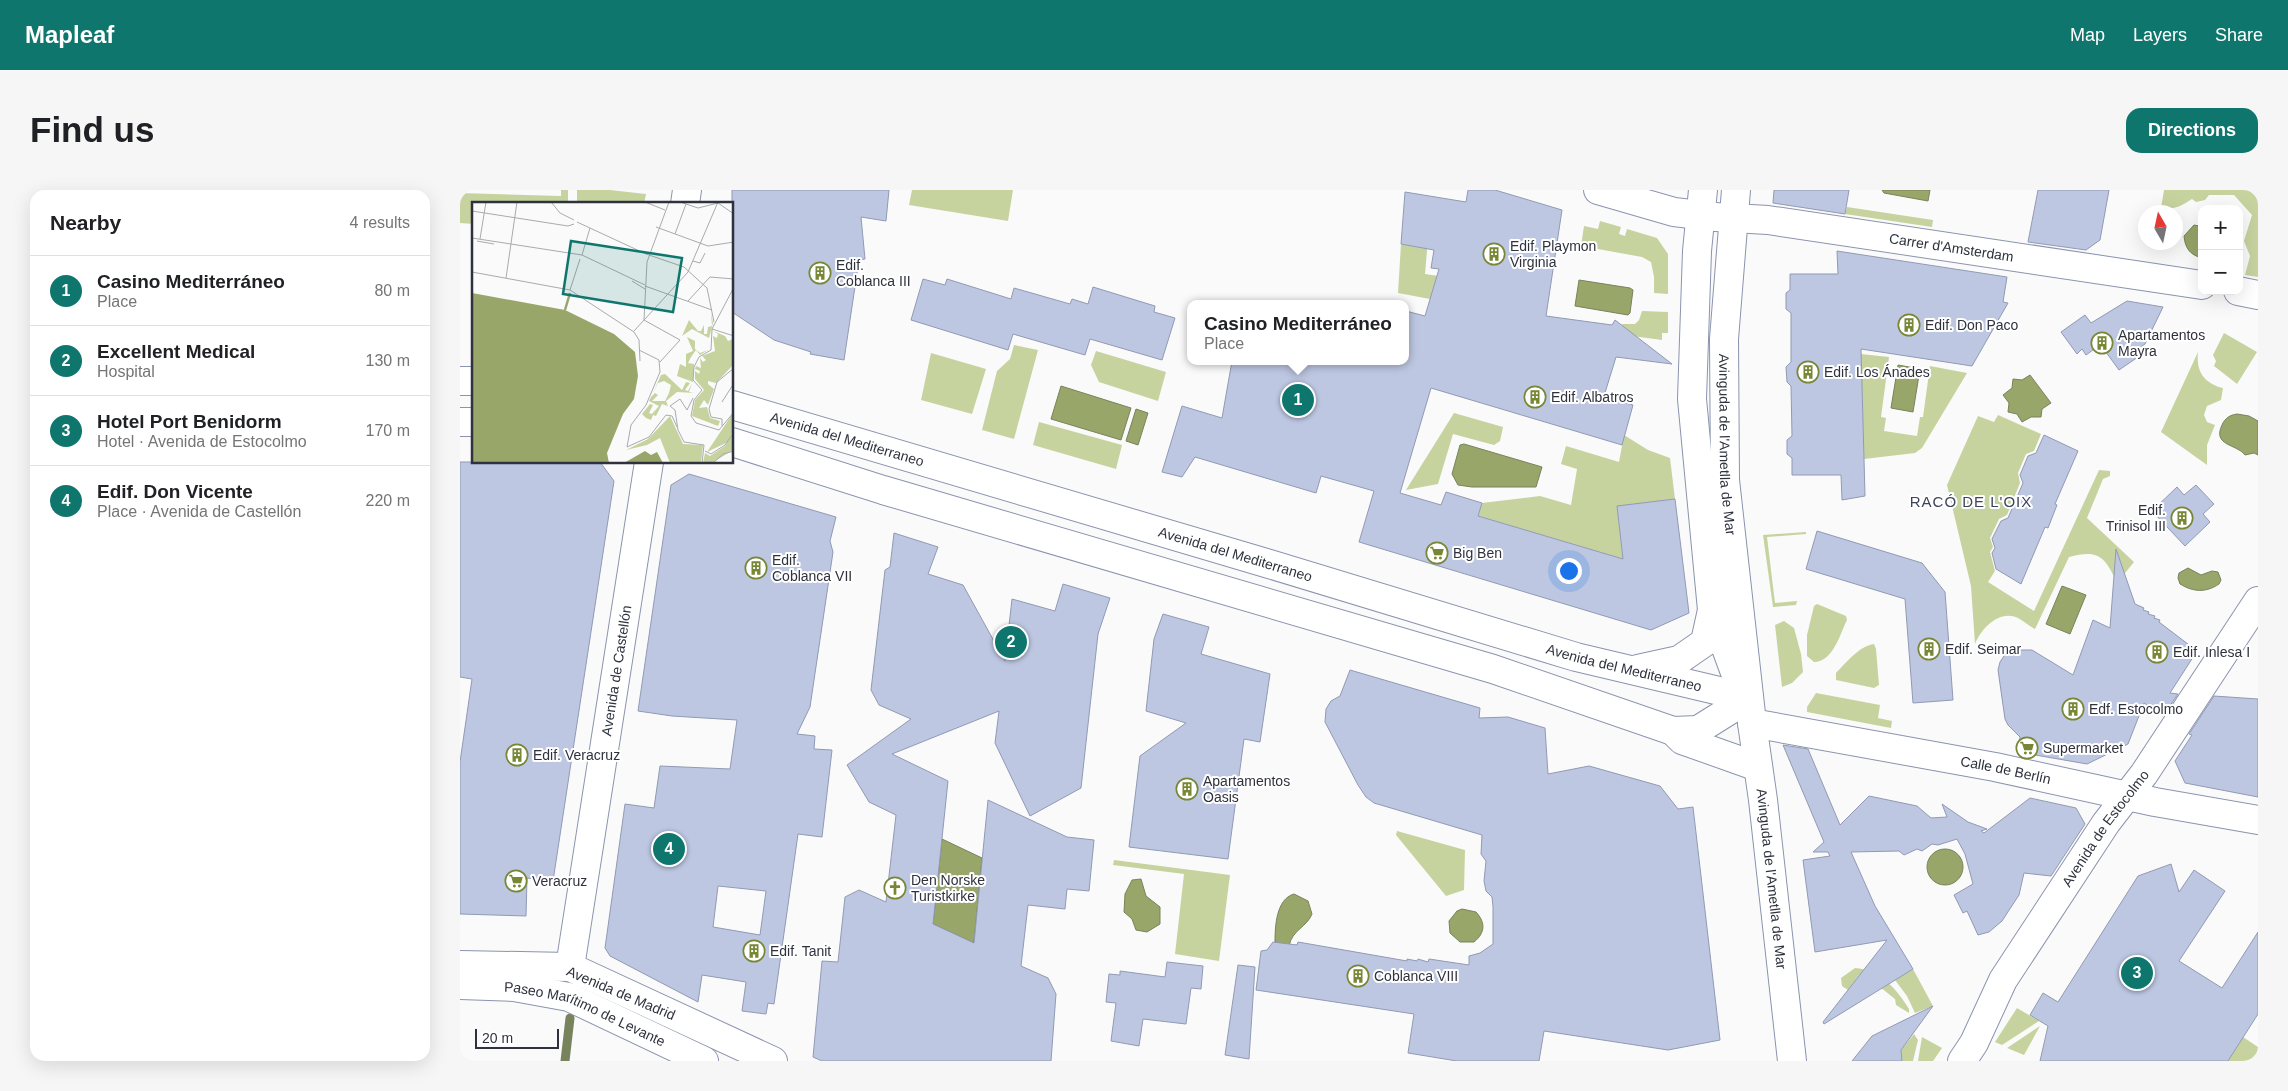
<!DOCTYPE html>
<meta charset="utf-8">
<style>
:root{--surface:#fff;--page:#f6f6f6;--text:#202124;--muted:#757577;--line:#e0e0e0;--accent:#0f766e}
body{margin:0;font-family:Arial,sans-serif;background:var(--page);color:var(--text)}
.controls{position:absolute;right:15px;top:15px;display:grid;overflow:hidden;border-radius:10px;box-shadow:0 5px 20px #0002}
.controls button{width:45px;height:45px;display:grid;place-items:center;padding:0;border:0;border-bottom:1px solid var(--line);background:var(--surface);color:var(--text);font:25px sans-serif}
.compass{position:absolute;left:1678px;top:15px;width:45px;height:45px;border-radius:50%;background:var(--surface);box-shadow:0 5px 20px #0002;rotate:351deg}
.scale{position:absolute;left:15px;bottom:12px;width:84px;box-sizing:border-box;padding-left:5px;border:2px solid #2f323d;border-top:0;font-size:14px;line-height:18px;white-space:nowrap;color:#2f323d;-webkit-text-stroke:4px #fff;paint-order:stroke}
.you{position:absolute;left:1108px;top:380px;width:18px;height:18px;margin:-12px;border:4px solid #fff;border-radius:50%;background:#1a73e8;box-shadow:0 0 0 8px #1a73e833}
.badge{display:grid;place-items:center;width:32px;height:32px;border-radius:50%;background:var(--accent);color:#fff;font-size:16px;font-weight:700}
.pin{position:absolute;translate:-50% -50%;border:2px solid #fff;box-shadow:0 1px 5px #0006}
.popup{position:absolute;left:727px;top:110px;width:222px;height:65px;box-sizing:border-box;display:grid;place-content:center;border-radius:10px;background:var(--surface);filter:drop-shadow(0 1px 4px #0005);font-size:16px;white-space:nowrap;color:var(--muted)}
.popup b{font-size:19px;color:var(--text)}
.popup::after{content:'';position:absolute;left:50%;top:100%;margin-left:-10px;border:10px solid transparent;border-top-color:var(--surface)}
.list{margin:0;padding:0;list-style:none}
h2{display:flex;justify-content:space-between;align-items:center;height:65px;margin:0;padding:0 20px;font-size:21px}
h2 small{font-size:16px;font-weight:400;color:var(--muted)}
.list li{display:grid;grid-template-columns:32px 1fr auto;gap:15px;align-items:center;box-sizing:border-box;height:70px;padding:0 20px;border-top:1px solid var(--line)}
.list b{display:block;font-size:19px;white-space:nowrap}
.list p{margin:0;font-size:16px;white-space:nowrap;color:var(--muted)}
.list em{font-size:16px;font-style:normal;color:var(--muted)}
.map{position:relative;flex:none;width:1798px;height:871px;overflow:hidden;border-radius:15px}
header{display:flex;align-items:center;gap:30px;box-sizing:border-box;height:70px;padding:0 25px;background:var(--accent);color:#fff}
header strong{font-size:24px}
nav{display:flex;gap:28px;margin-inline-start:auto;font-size:18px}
.intro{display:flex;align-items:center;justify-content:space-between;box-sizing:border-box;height:120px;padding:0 30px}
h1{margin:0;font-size:35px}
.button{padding:12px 22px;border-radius:15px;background:var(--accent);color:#fff;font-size:18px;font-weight:700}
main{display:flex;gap:30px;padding:0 30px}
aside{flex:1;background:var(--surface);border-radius:15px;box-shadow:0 5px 20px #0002}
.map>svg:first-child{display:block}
</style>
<header>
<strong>Mapleaf</strong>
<nav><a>Map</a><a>Layers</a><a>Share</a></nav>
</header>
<div class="intro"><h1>Find us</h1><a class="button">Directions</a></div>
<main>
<aside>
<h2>Nearby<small>4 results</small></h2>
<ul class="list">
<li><span class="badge">1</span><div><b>Casino Mediterráneo</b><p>Place</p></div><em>80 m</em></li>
<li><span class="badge">2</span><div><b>Excellent Medical</b><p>Hospital</p></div><em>130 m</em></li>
<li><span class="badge">3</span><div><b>Hotel Port Benidorm</b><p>Hotel · Avenida de Estocolmo</p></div><em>170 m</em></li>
<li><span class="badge">4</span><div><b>Edif. Don Vicente</b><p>Place · Avenida de Castellón</p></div><em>220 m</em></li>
</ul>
</aside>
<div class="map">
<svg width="1798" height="871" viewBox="0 0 1798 871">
<rect width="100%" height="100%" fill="#fafafa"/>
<path fill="#c6d39f" d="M101,0H108V13L14,14V34L0,33V3L101,6Z
M117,0H150L186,4L184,14H117Z
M452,0H553L548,31L449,15Z
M1704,0H1798V87L1785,85L1790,66L1784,51L1792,25L1774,5H1749L1745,10L1736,12L1732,9C1721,16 1715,20 1701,18Z
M1387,17L1473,30L1472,37L1385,24Z
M1140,31L1161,37L1159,44L1165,46L1167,39L1197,48L1208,64V104L1194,103V87L1191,72L1182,67L1121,56L1124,36L1138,39Z
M949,36L969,38L965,84L1060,98L970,109L938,103L941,54L948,55Z
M1182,121L1208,122V143H1202V150L1165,145V138L1161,134H1175L1179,130Z
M1764,143L1797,162L1777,194L1754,176L1756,171L1753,165Z
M554,155L578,160L554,249L522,240L537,181L550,169Z
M636,161L706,182L698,211L639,192L631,175Z
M1738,162C1736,182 1744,193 1763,198L1761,210L1747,216L1744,225L1747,232L1755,235L1747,255V275L1701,242Z
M471,163L526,179L512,224L461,210Z
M1401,164L1429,167L1421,227L1426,228L1424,241L1457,246L1460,227H1463L1470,176L1507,183L1462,258L1455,263L1404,269Z
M994,223L1043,237L1040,251L1034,255L993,244L978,294L946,300Z
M1538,225L1581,244L1574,261L1566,264L1558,283L1560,293L1547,325L1539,329L1530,348L1533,357L1530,362L1535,381L1528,392L1574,421L1639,280L1650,281V286L1643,289L1627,328L1674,372L1657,393C1645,366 1638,359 1609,367L1575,439C1569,436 1564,431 1558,428C1539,419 1521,439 1515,454L1511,396L1487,295L1518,226L1534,232Z
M579,232L662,255L656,279L573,255Z
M1164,245L1188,260L1210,268L1215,309L1157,316L1163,369L1018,326L1022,313L1080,306L1111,315L1117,279L1101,274L1106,256L1159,272Z
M1346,342V344L1307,347L1315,413L1337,411L1336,415L1313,417L1303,345Z
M1357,414L1386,426L1387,430C1380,444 1373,472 1354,472L1347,466V445L1354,416Z
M1324,431L1334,438L1341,464L1343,482L1332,493L1322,497L1315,435Z
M1414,454L1416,459L1419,495L1414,498L1376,490V483C1386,473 1399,456 1414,454Z
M1356,503L1420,515L1418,528L1432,531L1431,538L1347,522V517Z
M937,641L1005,660L1004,700L986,706L936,645Z
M654,670L770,685L759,771L715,764L724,684L653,675Z
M1395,778C1420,780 1436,798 1449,819V823L1436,815L1435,809L1410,789L1405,790L1399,785L1388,800L1382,796L1381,788Z
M1453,779L1473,816L1455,823L1447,806L1435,790Z
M1557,818L1579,831L1542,855L1535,852Z
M1580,836L1564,865L1547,858Z
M1454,844L1458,850L1453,871H1438L1442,866L1441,860Z
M1462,847L1482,858L1473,871H1458Z
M1783,847L1798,857L1797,871H1768Z"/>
<path fill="#98a669" stroke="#78835c" d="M1422,0H1470L1468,11L1424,3Z
M1734,35L1739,36L1742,39V68C1730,65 1725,58 1724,46Z
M1119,90L1170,98L1173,100L1170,123L1168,125L1115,116Z
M1438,175L1460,179L1453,222L1431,218Z
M1570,185L1591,213L1582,219L1581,227H1571L1562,232L1557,224L1548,222L1549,213L1543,205L1552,198L1553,189L1562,190Z
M601,196L671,218L661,250L591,229Z
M676,219L688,223L678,255L666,251Z
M1777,224L1789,226L1798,231V265L1794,263L1785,265C1777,254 1752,256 1762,235C1765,228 1770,225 1777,224Z
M1004,254L1082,277L1076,297H1012L998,295L992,284L1000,255Z
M1728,378L1741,385L1752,381L1758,382L1761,390L1759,394C1746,403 1733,402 1720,394L1718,388L1719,383Z
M1602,396L1626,405L1610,444L1586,434Z
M482,649L522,668L514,753L473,734Z
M1467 677a18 18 0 1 1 36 0a18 18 0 1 1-36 0Z
M681,689L686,706L700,717V734L687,742L676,740L672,729L664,722L665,704L672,690Z
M834,704L848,711L852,724C847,737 832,740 829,756L815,752C815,737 816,709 834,704Z
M1002,719L1016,722C1026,733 1025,743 1014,752H1000L990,743L989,731L997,721Z"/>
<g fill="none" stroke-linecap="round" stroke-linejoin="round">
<path stroke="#78835c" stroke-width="9" d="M105,871L110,828"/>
</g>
<path fill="#bdc7e2" stroke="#919ab4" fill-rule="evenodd" d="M272,0H429L426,31L401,27L405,69L399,70L384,170L350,164L351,162L314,150L272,122Z
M1008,0H1035L1102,20L1086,126L1152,135L1155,130L1212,174L1156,167L1144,206L1173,215L1162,255L971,198L940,303L981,315L986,302L1022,313L1018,326L1163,369L1157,316L1215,309L1229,423L1191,440L899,352L914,301L861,286L856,303L735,267L722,287L702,282L722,216L762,228L772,171H946V121L965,126L979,79L971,78L974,60L941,54L945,2L1006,12Z
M1314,0H1389L1385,24L1313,13Z
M1578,0H1649L1640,50L1626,60L1568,52Z
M1377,61L1547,87L1543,112L1548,113L1512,176L1401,159L1405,306L1382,310L1381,285H1332V268L1327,264V250L1332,246L1331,196L1327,192L1326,177L1331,172V123L1326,119V103L1330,100V84H1378Z
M463,89L485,95L487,89L551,109L554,98L610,114L612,109L628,114L633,97L695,116L694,122L715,128L702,170L630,149L625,165L553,144L548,160L451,130Z
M1667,111L1703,117L1685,154L1674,161L1678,167L1659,180L1643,158L1640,160L1637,157L1626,165L1622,159L1617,164L1601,142L1625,125L1631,133Z
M1584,245L1618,261L1595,314L1597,315L1588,338L1585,337L1561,394L1536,379L1532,363L1535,358L1532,349L1541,331L1548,328L1563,293L1560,285L1568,266L1576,263Z
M0,272H140L154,291L93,691L67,688L66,726L0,724V572L12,489L0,487Z
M229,284L376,327L370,351L373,362L350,517L337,544L355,546L354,559L372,560L362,647L338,644L314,814L308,813L306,824L282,821L286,792L242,785L238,812L150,766L145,758L165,614L194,618L200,576L270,579L277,530L212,526L178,521L211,295ZM258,696L306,701L300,745L253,737Z
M1736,295L1754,314L1743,324L1750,332L1725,356L1692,321L1717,297L1724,305Z
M1357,341L1462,373L1485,402L1493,510L1453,513L1445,409L1346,379Z
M434,343L478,357L468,384L503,395L545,471L552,409L595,421L603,394L650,408L638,444L621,598L570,626L535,553L539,521L432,564L488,591L473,734L514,753L528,610L607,647L634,650L629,701L607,699L605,719L568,715L561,776L588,788L596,804L591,871H362L353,867L362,771L378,772L385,707L399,700L426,712L436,625L409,612L387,575L451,529L419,515L411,500L425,380L430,377Z
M1656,359L1675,414L1684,418L1683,420L1689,422L1688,424L1695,426L1694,428L1700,430L1699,432L1737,461L1710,503L1718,504L1703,526L1684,513L1668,554L1627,574L1558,562L1560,547L1548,535L1545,529L1538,480L1540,472L1546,463L1554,460H1572L1613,485L1633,430L1650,438Z
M703,424L749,437L741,464L810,484L800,552L784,549L768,669L669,657L680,566L726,533L686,521L694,449Z
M890,480L1020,518L1019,528L1048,527L1085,538L1088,584L1129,576L1200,596L1218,619L1233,617L1260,850L1208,860L1084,841L1079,871H997L948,863L954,824L796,800L801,761L807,760L813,752L837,755L838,752L947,771V769L957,771L958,769L968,772L969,769L1009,775V766L1020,763L1033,754V717L1032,707L1026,701L1024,691L1026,671L1021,664L1022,645L914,613L906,607L898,595L865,532L866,519L871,511L880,506Z
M1754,506L1798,509V607L1725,593L1715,571L1732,545L1729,544Z
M1323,555L1348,559L1380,635L1409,606L1457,616L1471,628L1487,627L1482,614L1508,632L1527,639L1521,641L1524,643L1570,608L1616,618L1625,634L1591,686L1564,683L1559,705L1542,731L1529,742L1518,745L1507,721L1503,723L1494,705L1513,694L1505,664L1497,649L1478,655L1472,654L1462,661L1457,659L1444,665L1439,661L1391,662L1415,716L1453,779L1364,834L1363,832L1427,750L1355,762L1343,670L1370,666L1368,662H1353L1364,652Z
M1711,674L1719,702L1734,680L1765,701L1719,771L1762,798L1798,742V824L1768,871H1580L1588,836L1570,825L1583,803L1598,812L1678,686Z
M707,772L743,776L741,799L731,798L726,834L683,829L679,856L651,851L656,813L646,812L649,784L660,785V781L705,787Z
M778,775L795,777L789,869L765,865Z
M1473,816L1441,860L1442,871H1392L1412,846Z"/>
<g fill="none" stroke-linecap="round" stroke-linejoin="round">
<g stroke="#8b94ae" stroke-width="30">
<g id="minor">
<path id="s1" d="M1138,0L1214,22L1256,27L1308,30L1742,95"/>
<path d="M1243,0L1237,61L1232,209L1252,420L1277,488"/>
<path id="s2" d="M1276,0L1264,149L1265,290L1292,533L1303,610L1332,871"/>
<path d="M225,14L227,0"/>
<path d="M1778,101L1798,105"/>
<path d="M0,191H14"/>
<path id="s3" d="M272,215L806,373L1116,467L1289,508"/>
<path d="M0,232H14"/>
<path d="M272,252L423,300L1033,479L1213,541L1238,540L1289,508"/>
<path d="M1178,479L1219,470L1245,452L1252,420"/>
<path id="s4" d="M1292,533L1535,577L1695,612L1798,630"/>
<path d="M1213,541L1222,550L1298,577"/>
<path d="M0,775L110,777L313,871"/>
<path id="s5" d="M110,777L189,272"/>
<path id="s6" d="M0,795L54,797L109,807L244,871"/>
<path id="s7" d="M1502,871L1514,853L1543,790L1646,633L1684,584L1798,411"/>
</g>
</g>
<use href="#minor" stroke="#fff" stroke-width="28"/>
</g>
<defs>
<g id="building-ring" transform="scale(1.125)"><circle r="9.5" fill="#fff" stroke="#778736" stroke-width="1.5"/><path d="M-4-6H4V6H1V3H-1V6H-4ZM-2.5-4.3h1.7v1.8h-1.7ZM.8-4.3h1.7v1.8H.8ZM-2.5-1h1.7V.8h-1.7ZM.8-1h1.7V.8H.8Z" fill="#778736"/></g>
<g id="supermarket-ring" transform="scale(1.125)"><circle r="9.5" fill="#fff" stroke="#778736" stroke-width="1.5"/><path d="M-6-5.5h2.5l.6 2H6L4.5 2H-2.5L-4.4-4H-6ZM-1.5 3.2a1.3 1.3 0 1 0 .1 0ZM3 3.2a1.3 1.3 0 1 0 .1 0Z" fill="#778736"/></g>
<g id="church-ring" transform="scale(1.125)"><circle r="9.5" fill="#fff" stroke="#778736" stroke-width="1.5"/><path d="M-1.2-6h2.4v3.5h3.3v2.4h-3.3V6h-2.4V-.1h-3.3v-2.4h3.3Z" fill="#778736"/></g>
</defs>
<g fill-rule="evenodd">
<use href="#building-ring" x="1034" y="64"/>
<use href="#building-ring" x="360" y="83"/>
<use href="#building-ring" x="1449" y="135"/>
<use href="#building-ring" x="1642" y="153"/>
<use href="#building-ring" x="1348" y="182"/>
<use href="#building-ring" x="1075" y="207"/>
<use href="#building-ring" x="1722" y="328"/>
<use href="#supermarket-ring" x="977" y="363"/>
<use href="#building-ring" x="296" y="378"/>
<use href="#building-ring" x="1469" y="459"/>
<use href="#building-ring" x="1697" y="462"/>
<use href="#building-ring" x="1613" y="519"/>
<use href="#supermarket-ring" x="1567" y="558"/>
<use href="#building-ring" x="57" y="565"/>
<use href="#building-ring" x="727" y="599"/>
<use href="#supermarket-ring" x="56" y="691"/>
<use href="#church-ring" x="435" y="698"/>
<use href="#building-ring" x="294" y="761"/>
<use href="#building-ring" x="898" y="786"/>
</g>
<g text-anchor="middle" stroke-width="4" stroke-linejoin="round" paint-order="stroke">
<g font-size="14" fill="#2f323d" stroke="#fff" text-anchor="start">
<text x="1050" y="61">Edif. Playmon<tspan x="1050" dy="16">Virginia</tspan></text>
<text x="376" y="80">Edif.<tspan x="376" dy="16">Coblanca III</tspan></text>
<text x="1465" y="140">Edif. Don Paco</text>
<text x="1658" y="150">Apartamentos<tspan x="1658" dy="16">Mayra</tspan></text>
<text x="1364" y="187">Edif. Los Ánades</text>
<text x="1091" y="212">Edif. Albatros</text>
<text x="1706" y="325" text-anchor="end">Edif.<tspan x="1706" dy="16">Trinisol III</tspan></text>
<text x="993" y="368">Big Ben</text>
<text x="312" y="375">Edif.<tspan x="312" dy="16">Coblanca VII</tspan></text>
<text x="1485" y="464">Edif. Seimar</text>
<text x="1713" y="467">Edif. Inlesa I</text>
<text x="1629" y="524">Edf. Estocolmo</text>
<text x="1583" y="563">Supermarket</text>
<text x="73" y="570">Edif. Veracruz</text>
<text x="743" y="596">Apartamentos<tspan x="743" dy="16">Oasis</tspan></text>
<text x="451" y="695">Den Norske<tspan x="451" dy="16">Turistkirke</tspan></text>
<text x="72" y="696">Veracruz</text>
<text x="310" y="766">Edif. Tanit</text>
<text x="914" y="791">Coblanca VIII</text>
</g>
<g font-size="14" fill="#2f323d" stroke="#fff">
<text dy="5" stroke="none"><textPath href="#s1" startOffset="359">Carrer d'Amsterdam</textPath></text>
<text dy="5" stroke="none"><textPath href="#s3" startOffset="120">Avenida del Mediterraneo</textPath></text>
<text dy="5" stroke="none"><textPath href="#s2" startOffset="255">Avinguda de l'Ametlla de Mar</textPath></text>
<text dy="5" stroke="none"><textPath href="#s3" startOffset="525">Avenida del Mediterraneo</textPath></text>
<text dy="5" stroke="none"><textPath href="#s5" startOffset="300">Avenida de Castellón</textPath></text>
<text dy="5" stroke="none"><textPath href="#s3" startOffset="930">Avenida del Mediterraneo</textPath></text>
<text dy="5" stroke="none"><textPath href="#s4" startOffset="258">Calle de Berlín</textPath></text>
<text dy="5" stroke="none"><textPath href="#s7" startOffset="274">Avenida de Estocolmo</textPath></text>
<text dy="5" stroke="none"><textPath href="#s2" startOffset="692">Avinguda de l'Ametlla de Mar</textPath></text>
<text transform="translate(161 803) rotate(23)" y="5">Avenida de Madrid</text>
<text dy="5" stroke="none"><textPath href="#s6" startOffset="130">Paseo Marítimo de Levante</textPath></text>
</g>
<g font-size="15" letter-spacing="1" fill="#3d445b" stroke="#fff">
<text x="1511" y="317">RACÓ DE L'OIX</text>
</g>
</g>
<g transform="translate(12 12)">
<rect width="261" height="261" fill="#fafafa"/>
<path d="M239,111L241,121L237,136L220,127L210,134L217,118L226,129H229L232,123V132H235L236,125L240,124ZM241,129L253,134L256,139L261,137V163L244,181L236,179V182L242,187L236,203L232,198L227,206L235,205L238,216L248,219L246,224L220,214L223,198L232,188L223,177V169L227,172L228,169L223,167L224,164L229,166L228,156L231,160L234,158L230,154L243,149L241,134L245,136L246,132ZM215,135L223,139V147L228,151L236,148L228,153L224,148L219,155L216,161L222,162L221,180L205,174L208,162L214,165V152L221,149ZM193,172L210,188L214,180L218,181L213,188L216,189L220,182L217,190L222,191L205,190L194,199L196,204L190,202L184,214L181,213L179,218L174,216L170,212L178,202L181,203L177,211L180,212L187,204L177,199L179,195L183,191L186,193L180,199H193L197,191L199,183L192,179L186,181L181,191L189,173ZM261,211V229L256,240L235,250ZM198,214L211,242L231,243L229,261H198L188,236L175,243L154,248L176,237ZM261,231V248L240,261H231L233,251L238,254L253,244Z" fill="#c6d39f"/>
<path d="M0,91L93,108L142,132L163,150L166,174L162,197L151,212L135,251L137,261H0ZM173,249L179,253L185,250L191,261H152Z" fill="#98a669"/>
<path fill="none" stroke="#98a669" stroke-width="2.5" d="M93,108L98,91"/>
<path fill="none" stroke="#a9aaae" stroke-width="1" d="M79,0L88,11L102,18M173,0L193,8M208,0L226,6L246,1L262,12M0,9L96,24L102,22M105,20L174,52L212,65L235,86L242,120M184,25L236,44L262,40M203,32L214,2M0,36L110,53L173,83M8,37L14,0M5,39L22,42M110,53L118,26M221,59L228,61L233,51M0,70L98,88L162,130L167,138L168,159M34,76L45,0M160,79L173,87M173,84L240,108M262,85L240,127L239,148L227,155L222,165L221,178L230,188L222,198L219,214L224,221L247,228L262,210M98,88L108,57M216,99L238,75L262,77M172,118L175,60L197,0M172,118L208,138L188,160M240,127L262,134M162,129L216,70L246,0M167,148L187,158L188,170L174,203L159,223L155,245L177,235L194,213L200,214L205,225M221,196L215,208L208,197L198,204L203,208L206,228L212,240L232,243L230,261M250,200L262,181M250,224V217L239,215L237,207L245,180L262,166M233,249L239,252L253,243L262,230M241,261L251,252L262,249"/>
<path fill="#0f766e" fill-opacity="0.15" stroke="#0f766e" stroke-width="2.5" d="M99,39L210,56L201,110L91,92Z"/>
<rect width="261" height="261" fill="none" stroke="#2f323d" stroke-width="2.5"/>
</g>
</svg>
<div class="controls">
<button>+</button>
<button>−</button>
</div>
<svg class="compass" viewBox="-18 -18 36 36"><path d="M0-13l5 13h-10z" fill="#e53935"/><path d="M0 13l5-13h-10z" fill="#757577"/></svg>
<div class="scale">20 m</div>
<div class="you"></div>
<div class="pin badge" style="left:838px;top:210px">1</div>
<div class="popup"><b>Casino Mediterráneo</b>Place</div>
<div class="pin badge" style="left:551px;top:452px">2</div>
<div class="pin badge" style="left:1677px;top:783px">3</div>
<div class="pin badge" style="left:209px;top:659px">4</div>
</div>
</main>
